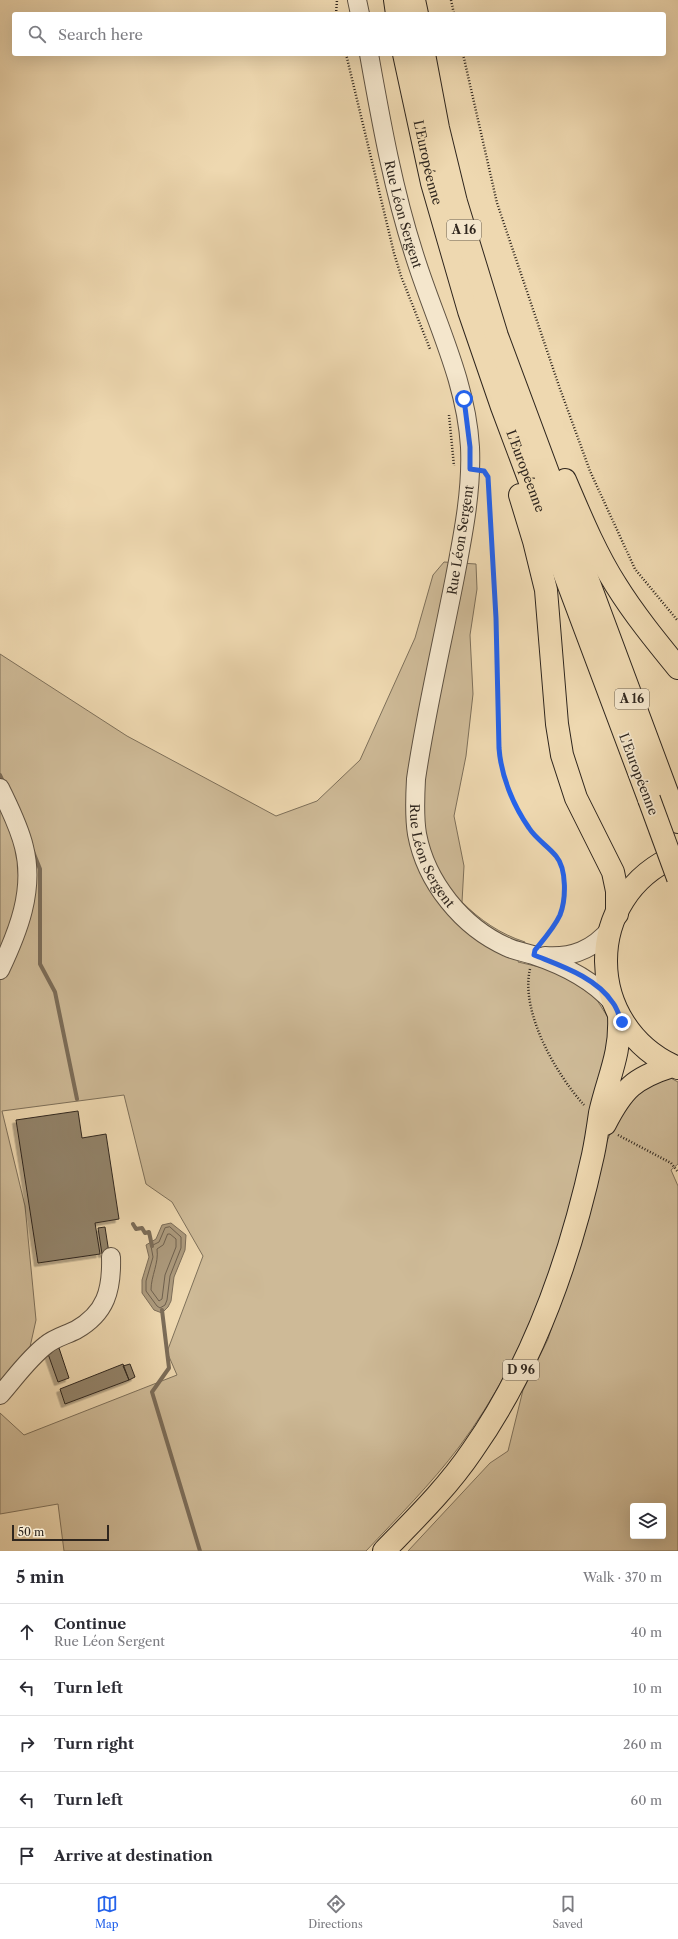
<!DOCTYPE html>
<meta charset="utf-8">
<style>
:root{--surface:#fff;--page:#f2f2f3;--text:#2b2b33;--muted:#7c7c81;--line:#e1e1e2;--accent:#2563eb}
body{margin:0;font-family:"Libre Caslon Text",serif;background:var(--page);color:var(--text)}
.controls{position:absolute;right:12px;bottom:12px;display:grid;overflow:hidden;border-radius:4px;box-shadow:0 4px 16px #0002}
.controls button{width:36px;height:36px;display:grid;place-items:center;padding:0;border:0;border-bottom:1px solid var(--line);background:var(--surface);color:var(--text);font:20px sans-serif}
.scale{position:absolute;left:12px;bottom:10px;width:97px;box-sizing:border-box;padding-left:4px;border:2px solid #2f261e;border-top:0;font-size:11px;line-height:14px;white-space:nowrap;color:#2f261e;-webkit-text-stroke:3px #f4e6cc;paint-order:stroke}
.stop{position:absolute;width:12px;height:12px;margin:-9px;border:3px solid #2563eb;border-radius:50%;background:#fff}
.stop.end{background:#2563eb;border-color:#fff;box-shadow:0 1px 4px #0008}
.list{margin:0;padding:0;list-style:none}
h2{display:flex;justify-content:space-between;align-items:center;height:52px;margin:0;padding:0 16px;font-size:17px}
h2 small{font-size:13px;font-weight:400;color:var(--muted)}
.list li{display:grid;grid-template-columns:26px 1fr auto;gap:12px;align-items:center;box-sizing:border-box;height:56px;padding:0 16px;border-top:1px solid var(--line)}
.list b{display:block;font-size:15px;white-space:nowrap}
.list p{margin:0;font-size:13px;white-space:nowrap;color:var(--muted)}
.list em{font-size:13px;font-style:normal;color:var(--muted)}
.icon{flex:none;width:22px;height:22px;fill:none;stroke:currentColor;stroke-width:2;stroke-linecap:round;stroke-linejoin:round}
.map{position:relative;flex:none;width:678px;height:1551px;overflow:hidden}
.search{position:absolute;background:var(--surface);box-shadow:0 4px 16px #0002;left:12px;right:12px;top:12px;height:44px;display:flex;align-items:center;gap:10px;box-sizing:border-box;padding:0 14px;border-radius:4px;color:var(--muted);font-size:15px}
.sheet{height:332px;background:var(--surface)}
nav{display:flex;justify-content:space-around;align-items:center;box-sizing:border-box;height:56px;border-top:1px solid var(--line);background:var(--surface);font-size:11px;color:var(--muted)}
nav a{display:grid;justify-items:center;gap:2px}
nav .on{color:var(--accent)}
.map>svg:first-child{display:block}
</style>
<div class="map">
<svg width="678" height="1551" viewBox="0 0 678 1551">
<defs>
<filter id="shadow"><feDropShadow dx="-3.5" dy="3.5" stdDeviation="0" flood-color="#0004"/></filter>
</defs>
<rect width="100%" height="100%" fill="#eed8b0"/>
<filter id="stains"><feTurbulence type="fractalNoise" baseFrequency=".005" numOctaves="4"/><feColorMatrix values="0 0 0 0 .2 0 0 0 0 .09 0 0 0 0 .02 0 0 0 .5 -.17"/></filter>
<radialGradient id="worn" r=".72"><stop offset=".6" stop-color="#630" stop-opacity="0"/><stop offset="1" stop-color="#630" stop-opacity=".3"/></radialGradient>
<path fill="#ceba97" stroke="#7e705a" fill-rule="evenodd" d="M444,562L476,564L477,589L470,635L473,694L466,756L454,816L464,866L462,902C480,920 500,934 525,942L518,962L548,969L574,983L595,997L609,1019L611,1039L584,1153C578,1166 577,1180 573,1193C564,1227 554,1260 542,1292C522,1347 494,1400 459,1447C431,1484 398,1517 366,1551H64L58,1504L0,1514V1413L24,1435L177,1375L167,1352L203,1256L172,1202L146,1184L124,1095L2,1111L25,1206L36,1320L26,1365L0,1395V654L127,736L276,816L317,801L360,760L415,638L433,575Z
M665,1075L678,1082V1164L671,1170L678,1186V1551H408L490,1463L508,1451L523,1390L548,1339L586,1219L607,1141L621,1110L640,1087ZM633,1506H663V1536H633Z"/>
<path fill="#ad9b7e" stroke="#7b6c58" d="M171,1223L186,1235L185,1250L174,1277L171,1301L168,1307L162,1313L154,1310L142,1293V1280L149,1257L146,1245L156,1239L162,1225Z"/>
<g fill="none" stroke-linecap="round" stroke-linejoin="round">
<path stroke="#6e604e" stroke-width="1" d="M170,1227L181,1237V1248L170,1276L167,1300L165,1305L160,1308L157,1306L146,1291V1281L153,1257L151,1246L159,1242L165,1228Z
M168,1234H170L176,1239V1247L165,1275L162,1299L159,1301L151,1290C151,1276 159,1263 157,1249L163,1245Z"/>
<path stroke="#7b6c58" stroke-width="4" d="M0,775L4,784
M32,849L40,869V964L55,992L77,1099
M133,1224L136,1229L142,1228L145,1233L149,1232L152,1246
M162,1310L169,1368L152,1392L200,1551"/>
</g>
<path fill="#92836a" stroke="#2f261e" filter="url(#shadow)" d="M78,1111L82,1138L106,1134L119,1219L95,1223L100,1254L38,1263L16,1120Z
M105,1227L109,1253L102,1254L98,1228Z
M59,1348L69,1378L58,1382L47,1351Z
M123,1364L129,1380L65,1404L60,1389Z
M130,1364L135,1377L129,1380L123,1366Z"/>
<g fill="none" stroke-linecap="round" stroke-linejoin="round">
<g stroke="#5f5242" stroke-width="20">
<g id="minor">
<path d="M357,0L360,14"/>
<path id="s1" d="M369,54C381,121 393,189 414,254C434,319 466,379 470,447C472,490 463,535 455,577C442,644 426,711 416,779C415,797 414,816 417,834C426,882 462,927 507,947C515,951 524,952 533,955C563,965 592,979 613,1003"/>
<path d="M0,788C9,807 19,826 24,847C35,890 18,932 0,970"/>
<path d="M545,956C572,958 593,950 611,928"/>
<path d="M0,1395C15,1378 28,1359 46,1345C54,1338 66,1335 76,1330C106,1313 112,1290 111,1257"/>
</g>
</g>
<g stroke="#2f261e" stroke-width="24">
<path id="major" d="M678,855C581,895 583,1028 678,1068
M605,1124C623,1089 634,1078 672,1066
M384,1551C415,1519 447,1488 472,1451C534,1363 570,1260 593,1155C596,1141 598,1127 600,1113C608,1077 621,1055 619,1016"/>
</g>
<g stroke="#2f261e" stroke-width="24">
<g id="highway">
<path d="M395,0L397,14"/>
<path d="M414,0L417,14"/>
<path id="s2" d="M404,54L432,183L469,311L502,407L649,799"/>
<path d="M424,54L438,128L456,202L497,336L678,822"/>
<path d="M565,480C580,515 595,552 616,585C634,614 656,641 678,668"/>
<path d="M520,495L534,541L546,590L557,724L562,755L576,798L613,872L617,891V914"/>
</g>
</g>
<path stroke="#2f261e" stroke-width="2.5" stroke-dasharray="1 2" stroke-linecap="butt" d="M451,0L454,14
M336,14L337,0
M346,54L394,253L401,276L430,349
M463,54L497,203L559,386L590,471L635,569L678,621
M449,415L454,466
M484,471L488,477L496,617L499,749C501,774 514,807 529,828C537,839 548,846 556,857C568,870 566,897 561,913C557,923 549,932 542,941
M530,969C520,1012 556,1074 584,1105
M618,1135L671,1163L678,1172"/>
<use href="#minor" stroke="#f4e6cc" stroke-width="18"/>
<use href="#major" stroke="#eed8b0" stroke-width="22"/>
<use href="#highway" stroke="#eed8b0" stroke-width="22"/>
<g stroke="#2f261e" stroke-width="24" stroke-linecap="butt">
<path id="highway-bridge" d="M649,799L678,878"/>
</g>
<use href="#highway-bridge" stroke="#eed8b0" stroke-width="22"/>
</g>
<g fill="none" stroke-linecap="round" stroke-linejoin="round">
<path stroke="#2563eb" stroke-width="5" d="M464,399L470,447V469L484,471L488,477L496,618L499,748C501,776 513,805 529,828C536,839 548,846 556,856C567,869 566,900 560,915C554,928 544,939 535,950L534,955C561,966 596,977 613,1003C617,1008 619,1016 622,1022"/>
</g>
<g text-anchor="middle" stroke-width="3.5" stroke-linejoin="round" paint-order="stroke">
<g fill="#f4e6cc" stroke="#6a6052" stroke-width="1">
<rect x="447" y="220" width="34" height="20" rx="3"/>
<rect x="615" y="689" width="34" height="20" rx="3"/>
<rect x="503" y="1360" width="36" height="20" rx="3"/>
</g>
<g font-size="12" font-weight="bold" fill="#2f261e">
<text x="464" y="234">A 16</text>
<text x="632" y="703">A 16</text>
<text x="521" y="1374">D 96</text>
</g>
<g font-size="13" fill="#2f261e" stroke="#f4e6cc">
<text dy="5" stroke="none"><textPath href="#s2" startOffset="111">L'Européenne</textPath></text>
<text dy="5" stroke="none"><textPath href="#s1" startOffset="164">Rue Léon Sergent</textPath></text>
<text dy="5" stroke="none"><textPath href="#s2" startOffset="435">L'Européenne</textPath></text>
<text transform="translate(460 540) rotate(-81)" y="5">Rue Léon Sergent</text>
<text transform="translate(639 774) rotate(69)" y="5">L'Européenne</text>
<text dy="5" stroke="none"><textPath href="#s1" startOffset="824">Rue Léon Sergent</textPath></text>
</g>
</g>
<rect width="100%" height="100%" filter="url(#stains)"/>
<rect width="100%" height="100%" fill="url(#worn)"/>
</svg>
<div class="controls">
<button><svg class="icon" aria-label="layers" viewBox="0 0 24 24"><path d="M12 4l9 5-9 5-9-5zM3 14l9 5 9-5"/></svg></button>
</div>
<div class="scale">50 m</div>
<div class="stop" style="left:464px;top:399px"></div>
<div class="stop end" style="left:622px;top:1022px"></div>
<div class="search"><svg class="icon" aria-label="search" viewBox="0 0 24 24"><circle cx="10" cy="10" r="6"/><path d="M15 15l6 6"/></svg>Search here</div>
</div>
<section class="sheet">
<h2>5 min<small>Walk · 370 m</small></h2>
<ul class="list">
<li><svg class="icon" aria-label="ahead" viewBox="0 0 24 24"><path d="M12 20V5M6 11l6-6 6 6"/></svg><div><b>Continue</b><p>Rue Léon Sergent</p></div><em>40 m</em></li>
<li><svg class="icon" aria-label="left" viewBox="0 0 24 24"><path d="M17 20v-9H6M10 6l-5 5 5 5"/></svg><div><b>Turn left</b></div><em>10 m</em></li>
<li><svg class="icon" aria-label="right" viewBox="0 0 24 24"><path d="M7 20v-9h11M14 6l5 5-5 5"/></svg><div><b>Turn right</b></div><em>260 m</em></li>
<li><svg class="icon" aria-label="left" viewBox="0 0 24 24"><path d="M17 20v-9H6M10 6l-5 5 5 5"/></svg><div><b>Turn left</b></div><em>60 m</em></li>
<li><svg class="icon" aria-label="arrive" viewBox="0 0 24 24"><path d="M6 21V4h12l-3 4 3 4H6"/></svg><div><b>Arrive at destination</b></div></li>
</ul>
</section>
<nav>
<a class="on"><svg class="icon" aria-label="map" viewBox="0 0 24 24"><path d="M3 6l6-2 6 2 6-2v14l-6 2-6-2-6 2zM9 4v14M15 6v14"/></svg>Map</a>
<a><svg class="icon" aria-label="directions" viewBox="0 0 24 24"><path d="M12 3l9 9-9 9-9-9zM9 14v-3h6M13 9l2 2-2 2"/></svg>Directions</a>
<a><svg class="icon" aria-label="saved" viewBox="0 0 24 24"><path d="M7 4h10v16l-5-4-5 4z"/></svg>Saved</a>
</nav>
